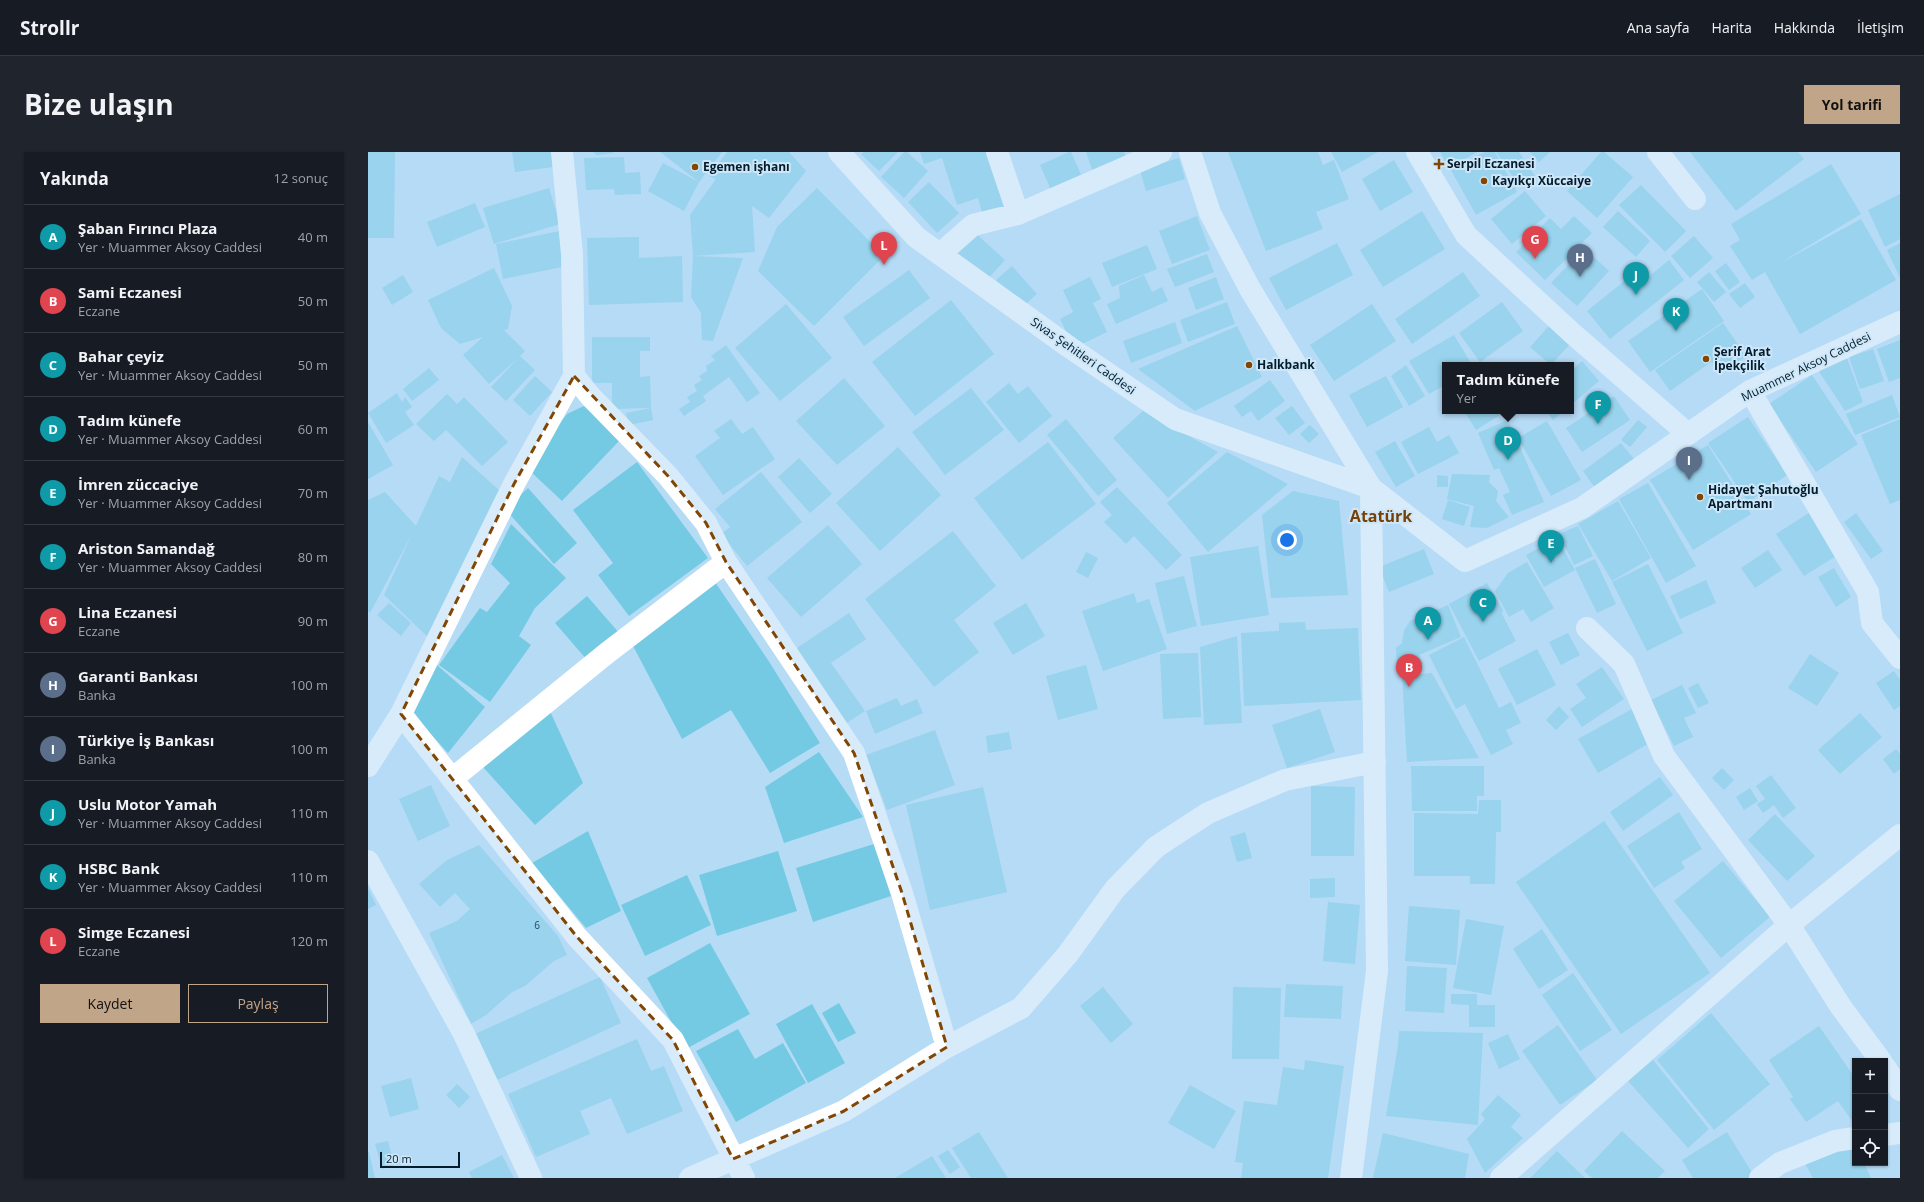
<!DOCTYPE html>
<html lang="tr">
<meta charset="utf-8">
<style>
:root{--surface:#171b24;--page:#20242c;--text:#f1f3f6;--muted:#9ea1a6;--line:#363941;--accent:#c0a588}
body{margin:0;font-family:"Open Sans",sans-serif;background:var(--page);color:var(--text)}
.controls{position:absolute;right:12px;bottom:12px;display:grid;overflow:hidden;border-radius:0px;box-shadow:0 1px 3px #0004}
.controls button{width:36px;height:36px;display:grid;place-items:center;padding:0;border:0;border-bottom:1px solid var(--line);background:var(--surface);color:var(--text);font:20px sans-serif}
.scale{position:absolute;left:12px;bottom:10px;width:80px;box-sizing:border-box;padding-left:4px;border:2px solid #021c2c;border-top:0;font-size:11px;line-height:14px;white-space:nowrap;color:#021c2c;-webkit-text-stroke:3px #cee7f8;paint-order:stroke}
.you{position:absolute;left:919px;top:388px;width:14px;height:14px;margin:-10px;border:3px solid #fff;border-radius:50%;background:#1a73e8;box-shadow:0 0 0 6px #1a73e833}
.badge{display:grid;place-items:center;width:26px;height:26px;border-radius:50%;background:var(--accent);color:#fff;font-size:13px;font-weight:700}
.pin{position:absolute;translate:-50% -33px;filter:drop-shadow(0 1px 2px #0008)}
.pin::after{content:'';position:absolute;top:21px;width:14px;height:12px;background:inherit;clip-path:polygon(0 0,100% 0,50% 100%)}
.popup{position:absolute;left:1074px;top:210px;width:132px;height:52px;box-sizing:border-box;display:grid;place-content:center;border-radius:0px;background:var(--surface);filter:drop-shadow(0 1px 3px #0005);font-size:13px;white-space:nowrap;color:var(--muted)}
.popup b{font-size:15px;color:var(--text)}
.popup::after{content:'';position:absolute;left:50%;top:100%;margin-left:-8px;border:8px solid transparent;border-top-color:var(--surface)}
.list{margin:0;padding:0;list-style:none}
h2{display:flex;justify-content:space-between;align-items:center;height:52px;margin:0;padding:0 16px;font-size:17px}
h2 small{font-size:13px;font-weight:400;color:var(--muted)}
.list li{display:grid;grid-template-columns:26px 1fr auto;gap:12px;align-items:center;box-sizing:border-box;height:64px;padding:0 16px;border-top:1px solid var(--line)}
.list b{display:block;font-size:15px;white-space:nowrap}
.list p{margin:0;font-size:13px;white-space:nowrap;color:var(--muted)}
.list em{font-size:13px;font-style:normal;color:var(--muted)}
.actions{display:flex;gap:8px;padding:12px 16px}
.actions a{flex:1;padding:9px 0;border:1px solid var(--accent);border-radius:0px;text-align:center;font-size:14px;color:var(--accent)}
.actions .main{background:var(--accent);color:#111}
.icon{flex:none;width:22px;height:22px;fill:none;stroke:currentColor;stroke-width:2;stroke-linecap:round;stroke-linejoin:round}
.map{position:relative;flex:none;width:1532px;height:1026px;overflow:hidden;border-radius:0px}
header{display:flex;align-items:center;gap:24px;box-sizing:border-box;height:56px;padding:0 20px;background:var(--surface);border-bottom:1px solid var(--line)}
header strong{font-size:19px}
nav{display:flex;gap:22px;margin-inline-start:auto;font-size:14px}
.intro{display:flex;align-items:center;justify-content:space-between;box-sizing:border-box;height:96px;padding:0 24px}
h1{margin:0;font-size:28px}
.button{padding:10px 18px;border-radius:0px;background:var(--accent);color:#111;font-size:14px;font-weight:700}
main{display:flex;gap:24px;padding:0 24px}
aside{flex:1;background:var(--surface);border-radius:0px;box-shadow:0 1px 3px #0004}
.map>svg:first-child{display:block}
</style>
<header>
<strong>Strollr</strong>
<nav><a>Ana sayfa</a><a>Harita</a><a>Hakkında</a><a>İletişim</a></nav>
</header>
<div class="intro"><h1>Bize ulaşın</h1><a class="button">Yol tarifi</a></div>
<main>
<aside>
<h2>Yakında<small>12 sonuç</small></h2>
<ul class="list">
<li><span class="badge" style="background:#0f9aa8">A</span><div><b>Şaban Fırıncı Plaza</b><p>Yer · Muammer Aksoy Caddesi</p></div><em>40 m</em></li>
<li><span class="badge" style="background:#e0444e">B</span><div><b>Sami Eczanesi</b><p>Eczane</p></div><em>50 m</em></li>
<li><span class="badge" style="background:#0f9aa8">C</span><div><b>Bahar çeyiz</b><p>Yer · Muammer Aksoy Caddesi</p></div><em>50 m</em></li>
<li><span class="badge" style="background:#0f9aa8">D</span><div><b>Tadım künefe</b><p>Yer · Muammer Aksoy Caddesi</p></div><em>60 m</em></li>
<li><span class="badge" style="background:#0f9aa8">E</span><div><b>İmren züccaciye</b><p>Yer · Muammer Aksoy Caddesi</p></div><em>70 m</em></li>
<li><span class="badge" style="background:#0f9aa8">F</span><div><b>Ariston Samandağ</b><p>Yer · Muammer Aksoy Caddesi</p></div><em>80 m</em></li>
<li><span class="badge" style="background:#e0444e">G</span><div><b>Lina Eczanesi</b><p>Eczane</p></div><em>90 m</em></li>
<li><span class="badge" style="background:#5c6f8a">H</span><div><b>Garanti Bankası</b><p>Banka</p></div><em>100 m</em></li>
<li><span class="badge" style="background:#5c6f8a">I</span><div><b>Türkiye İş Bankası</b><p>Banka</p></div><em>100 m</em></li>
<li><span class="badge" style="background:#0f9aa8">J</span><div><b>Uslu Motor Yamah</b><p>Yer · Muammer Aksoy Caddesi</p></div><em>110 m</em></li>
<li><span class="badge" style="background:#0f9aa8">K</span><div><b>HSBC Bank</b><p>Yer · Muammer Aksoy Caddesi</p></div><em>110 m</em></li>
<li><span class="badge" style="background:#e0444e">L</span><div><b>Simge Eczanesi</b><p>Eczane</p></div><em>120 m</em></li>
</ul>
<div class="actions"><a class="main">Kaydet</a><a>Paylaş</a></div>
</aside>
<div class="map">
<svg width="1532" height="1026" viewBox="0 0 1532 1026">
<rect width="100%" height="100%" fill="#b6dbf5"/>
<path fill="#75cae3" d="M0,0H27L26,86H0Z
M144,0H184L185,15L147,20Z
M225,0H245V1L229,3Z
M292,0H354L331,30L316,59L280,39L295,11L331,30Z
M359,0H421L438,19L401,66L384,54L387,100L325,104L375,106L345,189L334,188L333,161L323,145L325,104L322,63L348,27L341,24Z
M496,0H530L511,19L493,2Z
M536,0H539L560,19L536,46L513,25Z
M552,0H628L648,61L616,67L610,46L589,53L574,6L556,12Z
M701,0H703L715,27L684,40L672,13Z
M718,0H756L759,8L725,20Z
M860,0H950L955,13L966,8L981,47L948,60L955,77L898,99Z
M963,0H1010L974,20Z
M1072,0H1109L1081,16Z
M1117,0H1127L1149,40L1108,63L1083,18Z
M1128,0H1151L1167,24L1151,34Z
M1162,0H1182L1171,10Z
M1233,0H1236L1265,25L1229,66L1199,39Z
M1322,0H1430L1436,7L1368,59Z
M256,5L257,21L272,20L273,42L247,43L246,37L218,38L216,6Z
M811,6L817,27L778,39L772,18Z
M1026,8L1045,40L1012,59L994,27Z
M1463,12L1493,62L1407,114L1493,67L1528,128L1432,182L1397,120L1384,128L1362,94L1372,88L1363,72Z
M561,30L591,61L569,81L540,50Z
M1273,33L1318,79L1297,100L1251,53Z
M181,36L192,72L126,92L115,56Z
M449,36L516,104L446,174L390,119L409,75Z
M1157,39L1178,64L1144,92L1123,67Z
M1532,42V87L1517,95L1500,58Z
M107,51L117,75L69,95L59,70Z
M1054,59L1077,97L1015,135L992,98Z
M1250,59L1282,89L1268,105L1235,75Z
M829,64L842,98L804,112L791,79Z
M1206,64L1224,81L1177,128L1148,100L1182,66L1193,77Z
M603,77L637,108L617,130L583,98Z
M192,79L199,114L135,127L128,92Z
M1326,84L1345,106L1322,126L1303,104Z
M271,85V106L314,104L315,150L221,153L219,86Z
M969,91L985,123L918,158L901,126Z
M1532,91V126L1519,98Z
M779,93L789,117L744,135L734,111Z
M1216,96L1241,119L1209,154L1183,131Z
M839,102L846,120L807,135L799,117Z
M1301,108L1316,128L1242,187L1219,159L1270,118L1278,127Z
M1358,111L1372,130L1361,138L1347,119Z
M644,114L669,142L653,156L628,128Z
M126,116L144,154L140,177L136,178L157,199L152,204L167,218L138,249L123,235L149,207L121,232L95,203L115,185L92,192L73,176L60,148Z
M541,118L562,146L496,194L475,165Z
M1095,120L1112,144L1044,192L1027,167Z
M1341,120L1358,140L1346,150L1329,130Z
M35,123L45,140L24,153L14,136Z
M776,123L784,140L794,135L800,149L748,172L739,152L752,146L751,134Z
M722,125L733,147L725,151L739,180L706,196L692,167L705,160L695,138Z
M848,125L856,147L828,158L820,136Z
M1377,131L1387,145L1372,156L1361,142Z
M1334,137L1356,169L1282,220L1260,189Z
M583,148L626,202L547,264L504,210Z
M859,150L867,172L820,190L812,168Z
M1134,150L1155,179L1112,210L1091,181Z
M418,152L464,206L412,249L367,196Z
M1004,152L1028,189L966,229L942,193Z
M807,170L814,191L763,211L755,189Z
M1355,171L1378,204L1352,222L1343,210L1302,239L1287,218Z
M869,174L894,225L827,259L770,217Z
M1181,174L1201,193L1183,213L1162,195Z
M1086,183L1104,213H1077V233L1061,242L1041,209Z
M224,185H282V199H272V225L282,224L283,256L244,257V231H224Z
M1532,188V226L1521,230L1509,197Z
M358,193L392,241L379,250L361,225L335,244L338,249L316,264L311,257L322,250L319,245L329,239L326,233L334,228L331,224L339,219L338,214L347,208L343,204Z
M1505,197L1516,229L1492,237L1481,205Z
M1479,206L1495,250L1477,259L1450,218Z
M1214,209L1231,229L1203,253V219Z
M1038,213L1057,244L1041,254L1023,224Z
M61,216L71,228L44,249L35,237Z
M1444,223L1490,292L1448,320L1401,252Z
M167,224L184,240L162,264L145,248Z
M1018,224L1035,255L999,275L981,243Z
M476,226L517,274L469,313L428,269Z
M902,228L917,249L890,269L883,259L874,265L866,254Z
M641,231L650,242L660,234L684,264L651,291L618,250Z
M603,236L636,278L577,323L544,280Z
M29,241L34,250L37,245L44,255L37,260L46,273L18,291L0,261Z
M79,242L89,252L96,245L140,290L114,314L78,278L66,289L48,272Z
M1524,243L1532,265L1487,283L1478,262Z
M1246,244L1262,268L1214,300L1198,276Z
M216,254L252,288L194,349L162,319L188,276L199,262Z
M924,254L937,271L921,283L907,266Z
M283,256L285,268L261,273L258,261Z
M775,259L850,300L800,346L745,286Z
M1096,259H1129L1132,263L1108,278Z
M1178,259H1196L1185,268Z
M1380,265L1419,323L1380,350L1340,291Z
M363,267L374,282L385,275L407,307L355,343L327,304L352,286L346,279Z
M698,267L749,328L730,344L679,283Z
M1532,267V348L1522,352L1493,283Z
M1140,268L1176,350L1144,363L1135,343L1142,340L1131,316L1126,318L1110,281Z
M1270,268L1279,275L1262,295L1253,288Z
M1179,269L1213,328L1183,344L1150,286Z
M0,270L25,313L0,327Z
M942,273L951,282L941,291L932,282Z
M1061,275L1069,290L1081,283L1091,301L1050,322L1033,290Z
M1027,289L1047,324L1028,335L1007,300Z
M680,290L728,352L654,408L606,346Z
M1253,291L1266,307L1227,336L1215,319Z
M1340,293L1383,362L1325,398L1282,328Z
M530,295L573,343L512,399L468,351Z
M859,300L920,332L840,400L799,351Z
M94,305L132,339L64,489L16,443L44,382L2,461L0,459V348L17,340L48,374L71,324L82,330Z
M431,306L464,342L442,361L410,325Z
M269,310L340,406L261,464L230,423L245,411L205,358Z
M393,320L434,370L379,414L353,382L362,375L347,357Z
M1084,322L1122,323L1121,330L1130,339L1128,349L1141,365L1119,376L1102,375L1106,354L1079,347Z
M1069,323L1080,324V335H1069Z
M1280,331L1328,414L1298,431L1251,347Z
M749,335L814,403L798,418L766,384L758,392L736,370L744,363L732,350Z
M160,336L209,391L186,412L137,357Z
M925,339L971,349L980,443L903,446L894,363Z
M1080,348L1102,355L1096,374L1074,367Z
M1250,349L1283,406L1244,429L1210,372Z
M1441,361L1468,404L1436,424L1408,382Z
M1488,361L1515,399L1503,407L1476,370Z
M143,372L198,426L167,456L151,484L163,493L122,550L71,513L112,456L119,460L142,431L123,412Z
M460,373L494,412L433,465L399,426Z
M1210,374L1225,404L1206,413L1191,382Z
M585,379L628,434L586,468L611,500L566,535L497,447Z
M1189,386L1207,418L1176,435L1158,403Z
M890,394L901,463L833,474L822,405Z
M1056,397L1066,422L1021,440L1011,415Z
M1400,398L1414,418L1387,436L1373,416Z
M718,400L730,406L720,426L708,420Z
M1227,407L1248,452L1229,461L1207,416Z
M1159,410L1186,456L1163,470L1155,457L1141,465L1127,439L1140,421Z
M1280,412L1315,481L1279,499L1244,430Z
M1466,416L1483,445L1468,455L1450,425Z
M816,424L829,474L799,482L787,431Z
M1338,428L1348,451L1312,467L1302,444Z
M347,430L400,508L452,591L402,621L363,558L314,587L264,492Z
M1119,431L1135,458L1134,462L1148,489L1111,509L1081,452Z
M766,441L769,451L781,447L799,497L735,519L714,459Z
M219,444L252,482L220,509L187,471Z
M21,451L43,471L33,484L9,463Z
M658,451L677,484L645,503L625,471Z
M1080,453L1093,485L1051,503L1055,512L1033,521L1029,511L1028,496L1034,491L1036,478L1042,469Z
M481,461L498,487L463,511L497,559L474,574L423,500Z
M937,470L938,478L990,476L993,548L876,554L873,481L911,479V471Z
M1200,481L1212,503L1193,513L1181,490Z
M869,484L874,571L836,573L832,495Z
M1096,485L1131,556L1143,550L1153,571L1138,578L1145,592L1123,603L1097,552L1088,557L1061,503Z
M1169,497L1188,533L1149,553L1130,517Z
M830,501L833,565L795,567L792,502Z
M1442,502L1471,521L1449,554L1420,536Z
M69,513L117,555L80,601L44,561Z
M718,513L730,557L690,568L678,524Z
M1234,515L1256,547L1214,575L1202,557L1218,546L1208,532Z
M1526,519L1532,528V554L1526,558L1508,531Z
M1064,521L1111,606L1039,610L1034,524Z
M1330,531L1341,551L1330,556L1320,536Z
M1314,533L1328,561L1316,566L1325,585L1306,594L1283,548Z
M529,546L533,554L549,547L555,561L507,582L498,559Z
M1191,554L1201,565L1188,578L1178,568Z
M181,557L215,631L167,673L115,615Z
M952,557L967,600L919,616L904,573Z
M1264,557L1283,590L1230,621L1210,587Z
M1492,561L1514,585L1472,622L1450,598Z
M567,578L587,633L519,658L498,603Z
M641,580L644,597L620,601L618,584Z
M1528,597L1532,602V617L1526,622L1515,607Z
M451,600L495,665L416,691L397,635Z
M1043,614H1116V644H1109V659H1044Z
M1354,616L1366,628L1356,638L1344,626Z
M1403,623L1428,656L1415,666L1406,653L1395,661L1389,652L1397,647L1388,634Z
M1292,625L1305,643L1255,679L1242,660Z
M63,633L82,674L50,689L31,647Z
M943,634L987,635L986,704H943Z
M615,635L639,740L562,758L538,653Z
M1382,636L1390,649L1376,658L1368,645Z
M1111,648H1133V680H1128L1127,732H1102V724H1046V661L1110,662Z
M1311,660L1334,697L1313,710L1317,716L1286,736L1259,694Z
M1407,662L1447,704L1419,729L1380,688Z
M1236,669L1342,821L1253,882L1148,730Z
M220,679L253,759L218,776L164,711Z
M877,680L884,706L869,710L862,685Z
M506,692L523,744L445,770L428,716Z
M111,693L190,784L199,803L186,809L157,834L144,840L118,863L103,872L61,781L89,769L102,757L87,741L72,755L51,732L79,708Z
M410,699L429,759L349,784L331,723Z
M1355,709L1402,765L1353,806L1306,749Z
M319,723L343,773L277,804L253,753Z
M967,726V745L942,746V727Z
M0,736L8,753L0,757Z
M960,750L992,753L987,812L955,809Z
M1041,754L1092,758L1088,813L1037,809Z
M1098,767L1136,774L1123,843L1085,836Z
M1174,777L1200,818L1171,837L1145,797Z
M342,791L382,862L318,897L279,826Z
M1039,814L1079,816L1076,861L1037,859Z
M1205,821L1244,878L1212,899L1174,843Z
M232,825L253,871L129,928L107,882Z
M918,832L975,834L973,867L916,865Z
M735,835L765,872L743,891L712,854Z
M865,835L913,836L911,907H864Z
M1083,842H1109V853H1127V875H1101V853L1083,852Z
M471,851L488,881L470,890L454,861Z
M444,852L477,911L440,931L408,872Z
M1343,861L1402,932L1346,978L1289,908Z
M1190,873L1229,928L1192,953L1154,899Z
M1451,874L1487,926V973L1470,949L1438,970L1422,947L1425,945L1401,908Z
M370,877L387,907L415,891L438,931L368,970L328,899Z
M1031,879L1115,881L1110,973L1018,964L1030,894Z
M1140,882L1152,907L1131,917L1120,891Z
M269,887L283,919L296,914L315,959L259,982L243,946L212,959L222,982L168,1005L140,942Z
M937,908L976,914L960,1026H873L875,1011L867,1010L876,949L909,953L915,915L936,918Z
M1285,908L1341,977L1320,996L1260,929Z
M43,926L51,957L22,965L13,934Z
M89,932L102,945L91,956L78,943Z
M822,933L868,959L846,997L800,971Z
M1130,943L1153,963L1143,975L1155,986L1117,1021L1099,987L1117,967L1113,962Z
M1254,979L1297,1019L1290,1026H1224L1216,1019Z
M611,980L640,1026H603L584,996Z
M1359,980L1386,1024L1383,1026H1325L1314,1008Z
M1015,981L1101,1002L1097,1026H1005Z
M20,989L26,1013L14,1017L7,992Z
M1487,993V1011H1496L1503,1026H1445L1435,1008Z
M580,998L592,1015L582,1022L570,1004Z
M1189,999L1217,1026H1162Z
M0,1000H1L7,1026H0Z
M134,1003L146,1026H104L101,1020Z
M564,1004L578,1026H527Z"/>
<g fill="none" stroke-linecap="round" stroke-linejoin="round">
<path stroke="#fff" stroke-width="22" d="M471,0L548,85L701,195L807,267L1003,336L1097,409L1214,356L1382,239L1532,170
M629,0L650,62
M822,0L842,61L882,137L1003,336L1009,819L983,1026
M1049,0L1098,83L1204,181L1320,282
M1290,0L1327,47
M572,102L605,73L650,62L793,0
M206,224L223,245L300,324L338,371L358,410L486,601L534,741L579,895
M1382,239L1500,440L1504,471L1532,506
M1219,476L1256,512L1296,604L1421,773L1473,855L1513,909
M33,562L209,785L305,888L376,1026
M0,614L33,562L146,332L206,224L204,102L194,0
M84,627L239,501L358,410
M0,709L96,882L163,1026
M1517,915L1532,938
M1517,983L1532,981
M322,1026L476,959L579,895L653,856L700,802L747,737L788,695L840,661L917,628L1007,610
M1133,1026L1421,773L1532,683
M1392,1026L1412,1011L1467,989L1487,986"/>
</g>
<path d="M0 0H1532V1026H0ZM206,224L300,324L338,371L358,410L486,601L534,741L579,895L476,959L365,1007L305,888L209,785L33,562L146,332Z" fill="#b6dbf5" fill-opacity=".55" fill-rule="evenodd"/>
<path fill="none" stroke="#834602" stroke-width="3" stroke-dasharray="8 5" stroke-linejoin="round" d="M206,224L300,324L338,371L358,410L486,601L534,741L579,895L476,959L365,1007L305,888L209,785L33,562L146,332Z"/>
<g fill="#834602" stroke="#cee7f8" stroke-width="1.5">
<path d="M1069 6h4v4h4v4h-4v4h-4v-4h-4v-4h4z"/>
<circle cx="327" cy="15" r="4"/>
<circle cx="1116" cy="29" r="4"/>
<circle cx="1338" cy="207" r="4"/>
<circle cx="881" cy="213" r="4"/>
<circle cx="1332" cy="345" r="4"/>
</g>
<g text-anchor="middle" stroke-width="4" stroke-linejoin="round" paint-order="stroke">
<g font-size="10" fill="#1f485a">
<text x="169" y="777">6</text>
</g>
<g font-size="12" font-weight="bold" fill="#021c2c" stroke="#cee7f8" text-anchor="start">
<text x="1079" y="16">Serpil Eczanesi</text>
<text x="335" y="19">Egemen işhanı</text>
<text x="1124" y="33">Kayıkçı Xüccaiye</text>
<text x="1346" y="204">Şerif Arat<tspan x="1346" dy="14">İpekçilik</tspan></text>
<text x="889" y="217">Halkbank</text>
<text x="1340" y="342">Hidayet Şahutoğlu<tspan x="1340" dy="14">Apartmanı</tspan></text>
</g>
<g font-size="12" fill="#021c2c" stroke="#cee7f8">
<text transform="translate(715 204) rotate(35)" y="4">Sivas Şehitleri Caddesi</text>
<text transform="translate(1438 215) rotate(-26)" y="4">Muammer Aksoy Caddesi</text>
</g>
<g font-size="16" font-weight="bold" fill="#784005" stroke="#cee7f8">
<text x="1013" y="370">Atatürk</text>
</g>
</g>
</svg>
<div class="controls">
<button>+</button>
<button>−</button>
<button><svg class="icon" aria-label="locate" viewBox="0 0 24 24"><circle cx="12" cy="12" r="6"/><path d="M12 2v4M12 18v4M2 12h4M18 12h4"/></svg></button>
</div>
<div class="scale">20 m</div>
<div class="you"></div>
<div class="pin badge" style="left:1060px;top:488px;background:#0f9aa8">A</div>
<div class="pin badge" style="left:1041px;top:535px;background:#e0444e">B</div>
<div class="pin badge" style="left:1115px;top:470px;background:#0f9aa8">C</div>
<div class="pin badge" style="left:1140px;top:308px;background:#0f9aa8">D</div>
<div class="popup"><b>Tadım künefe</b>Yer</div>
<div class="pin badge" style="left:1183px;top:411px;background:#0f9aa8">E</div>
<div class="pin badge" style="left:1230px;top:272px;background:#0f9aa8">F</div>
<div class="pin badge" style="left:1167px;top:107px;background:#e0444e">G</div>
<div class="pin badge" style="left:1212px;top:125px;background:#5c6f8a">H</div>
<div class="pin badge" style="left:1321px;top:328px;background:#5c6f8a">I</div>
<div class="pin badge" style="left:1268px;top:143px;background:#0f9aa8">J</div>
<div class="pin badge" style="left:1308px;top:179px;background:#0f9aa8">K</div>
<div class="pin badge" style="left:516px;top:113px;background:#e0444e">L</div>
</div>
</main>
